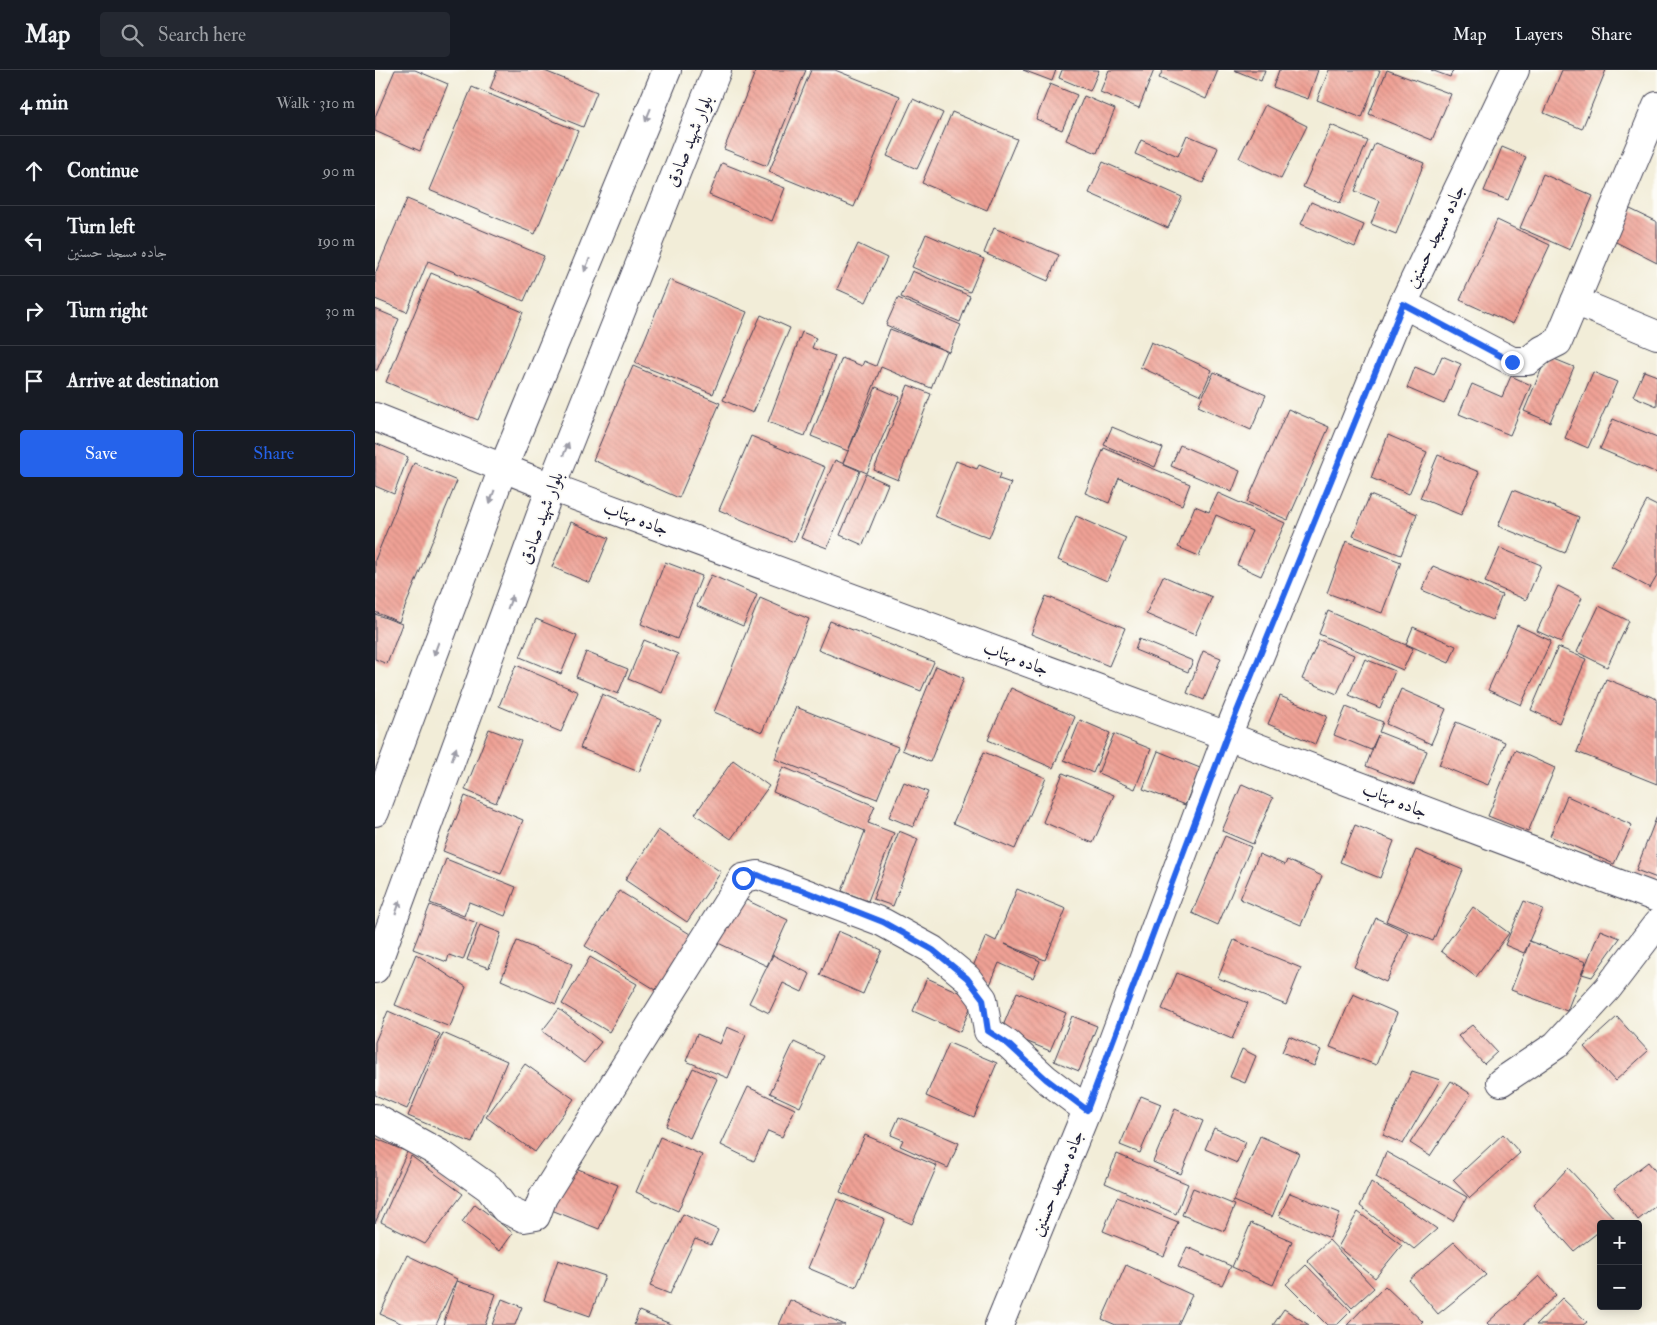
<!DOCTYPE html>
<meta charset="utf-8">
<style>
:root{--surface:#171b24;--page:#242831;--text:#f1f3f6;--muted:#9ea1a6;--line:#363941;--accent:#2563eb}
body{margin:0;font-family:"IM FELL Double Pica",Amiri,serif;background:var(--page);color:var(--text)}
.controls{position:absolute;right:15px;bottom:15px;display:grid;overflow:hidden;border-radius:5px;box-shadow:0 2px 12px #0003}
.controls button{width:45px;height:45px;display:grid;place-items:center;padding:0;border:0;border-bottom:1px solid var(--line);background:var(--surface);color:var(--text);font:25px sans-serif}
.stop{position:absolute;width:15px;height:15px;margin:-11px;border:4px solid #2563eb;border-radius:50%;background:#fff}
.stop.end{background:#2563eb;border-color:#fff;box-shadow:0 1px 5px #0008}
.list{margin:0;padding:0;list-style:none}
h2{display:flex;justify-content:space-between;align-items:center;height:65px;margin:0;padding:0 20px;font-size:21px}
h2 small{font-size:16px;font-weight:400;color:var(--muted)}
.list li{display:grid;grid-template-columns:32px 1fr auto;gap:15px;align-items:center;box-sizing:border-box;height:70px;padding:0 20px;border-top:1px solid var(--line)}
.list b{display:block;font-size:19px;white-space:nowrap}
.list p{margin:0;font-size:16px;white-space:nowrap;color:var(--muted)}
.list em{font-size:16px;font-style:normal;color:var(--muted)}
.actions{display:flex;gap:10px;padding:15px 20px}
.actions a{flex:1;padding:11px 0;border:1px solid var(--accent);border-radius:5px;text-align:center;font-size:18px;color:var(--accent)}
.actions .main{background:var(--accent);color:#fff}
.icon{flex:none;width:28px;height:28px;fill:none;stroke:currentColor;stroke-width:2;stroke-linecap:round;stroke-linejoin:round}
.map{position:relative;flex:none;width:1282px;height:1255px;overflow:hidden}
header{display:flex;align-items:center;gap:30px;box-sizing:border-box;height:70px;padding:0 25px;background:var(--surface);border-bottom:1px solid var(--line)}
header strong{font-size:24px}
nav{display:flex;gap:28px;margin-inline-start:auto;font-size:18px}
.search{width:350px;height:45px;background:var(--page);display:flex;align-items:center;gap:12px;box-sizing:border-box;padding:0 18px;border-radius:5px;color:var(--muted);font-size:19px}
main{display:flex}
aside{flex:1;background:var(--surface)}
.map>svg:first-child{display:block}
</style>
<header>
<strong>Map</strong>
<div class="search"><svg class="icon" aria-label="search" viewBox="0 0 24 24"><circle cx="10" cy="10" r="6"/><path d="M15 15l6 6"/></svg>Search here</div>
<nav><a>Map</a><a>Layers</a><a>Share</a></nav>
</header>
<main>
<aside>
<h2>4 min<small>Walk · 310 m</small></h2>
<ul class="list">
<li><svg class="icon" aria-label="ahead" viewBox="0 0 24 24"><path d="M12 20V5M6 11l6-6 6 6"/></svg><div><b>Continue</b></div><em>90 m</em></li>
<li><svg class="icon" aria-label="left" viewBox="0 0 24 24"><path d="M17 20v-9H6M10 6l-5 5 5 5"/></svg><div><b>Turn left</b><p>جاده مسجد حسنین</p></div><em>190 m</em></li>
<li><svg class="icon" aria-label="right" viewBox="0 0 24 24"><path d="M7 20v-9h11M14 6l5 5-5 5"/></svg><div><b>Turn right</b></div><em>30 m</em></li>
<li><svg class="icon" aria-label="arrive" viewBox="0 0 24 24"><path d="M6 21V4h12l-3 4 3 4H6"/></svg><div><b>Arrive at destination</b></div></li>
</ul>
<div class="actions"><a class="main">Save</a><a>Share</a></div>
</aside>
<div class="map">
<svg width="1282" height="1255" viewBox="0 0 1282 1255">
<defs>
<pattern id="building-back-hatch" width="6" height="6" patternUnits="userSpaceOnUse" patternTransform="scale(1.25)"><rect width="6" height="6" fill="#efa195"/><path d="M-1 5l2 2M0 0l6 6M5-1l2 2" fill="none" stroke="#cd8a81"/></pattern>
</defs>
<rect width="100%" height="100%" fill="#fdfcf7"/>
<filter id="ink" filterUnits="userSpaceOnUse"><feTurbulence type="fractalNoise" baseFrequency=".02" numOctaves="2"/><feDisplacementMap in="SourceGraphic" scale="10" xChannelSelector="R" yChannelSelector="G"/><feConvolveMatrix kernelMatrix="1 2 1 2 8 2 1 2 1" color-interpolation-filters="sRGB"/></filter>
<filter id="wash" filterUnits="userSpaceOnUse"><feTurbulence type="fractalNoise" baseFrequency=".0096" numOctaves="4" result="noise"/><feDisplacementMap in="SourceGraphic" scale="20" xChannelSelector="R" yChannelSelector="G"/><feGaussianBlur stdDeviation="1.12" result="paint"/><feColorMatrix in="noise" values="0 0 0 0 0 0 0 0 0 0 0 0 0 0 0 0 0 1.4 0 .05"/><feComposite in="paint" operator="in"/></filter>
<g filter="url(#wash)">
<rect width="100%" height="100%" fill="#f2edd8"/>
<g id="blocks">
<path fill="url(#building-back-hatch)" d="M20,0H40L73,14L45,81L0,61V47Z
M122,0H167L222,22L208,57L115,19Z
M381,0H431L392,96L349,79Z
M436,0H460L525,26L479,137L394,102Z
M648,0H681L677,11Z
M687,0H724L715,21L684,8Z
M734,0H779L764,38L725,22Z
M788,0H843L831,29L784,8Z
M859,0H890L886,11Z
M904,0H943L933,29L898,17Z
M954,0H1005L987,48L942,30Z
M1012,0L1076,24L1057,70L994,44Z
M1056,0H1078L1075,7Z
M1187,0H1231L1207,59L1169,43Z
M675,14L702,25L687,60L661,49Z
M97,17L203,61L160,164L54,120Z
M709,26L740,39L722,83L691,70Z
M538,29L568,43L542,99L512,86Z
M890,35L932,56L906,109L864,88Z
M577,42L642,69L612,140L547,113Z
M956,55L993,71L965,133L928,117Z
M812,65L843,78L828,113L760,84L766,70L803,86Z
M1000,73L1049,93L1021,164L996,154L1005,131L980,121Z
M1127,77L1151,87L1133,130L1109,121Z
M728,92L807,127L793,158L714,123Z
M347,93L410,118L397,151L334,125Z
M1168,104L1218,126L1195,180L1145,158Z
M32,129L169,186L149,231L53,191L32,242L0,229V204Z
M936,132L989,155L980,177L926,154Z
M1253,138L1282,152V193L1237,170Z
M1122,150L1175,175L1138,254L1085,230Z
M619,158L684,185L673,211L609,183Z
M551,164L609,189L595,222L537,197Z
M483,174L512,188L491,232L462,219Z
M537,201L595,226L585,252L526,227Z
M56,203L148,242L103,350L11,312Z
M294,210L372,242L338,324L260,293Z
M523,228L586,255L574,282L511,255Z
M0,239L24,249L2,300H0Z
M386,245L415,258L378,343L348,330Z
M515,259L571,281L556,318L506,297L473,381L436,366L467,288L487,296L489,291L501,296Z
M427,262L441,268L437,278L460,286L430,366L393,352Z
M776,272L837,300L826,325L765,297Z
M1067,286L1086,294L1069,334L1032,318L1040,297L1059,305Z
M1172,286L1199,297L1175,352L1149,341Z
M258,296L345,333L304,428L218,390Z
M1269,301L1282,306V336L1258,326Z
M839,302L891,325L876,360L823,336Z
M1218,302L1242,312L1213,378L1190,368Z
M1136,306L1156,315L1135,365L1084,344L1097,314L1127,327Z
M533,315L556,324L523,410L499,400Z
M501,317L525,327L492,403L468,393Z
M913,339L954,357L913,450L872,432Z
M1238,349L1282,367V403L1225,379Z
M737,357L788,378L780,397L729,375Z
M1013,365L1052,382L1034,424L996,408Z
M376,366L450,397L419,472L344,440Z
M0,373L33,387L19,424L0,416Z
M805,375L865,401L857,422L796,396Z
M729,378L815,414L807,435L744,408L734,433L710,423Z
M1063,385L1104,402L1086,445L1045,428Z
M460,390L485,401L452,478L426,468Z
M581,391L602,399L604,395L626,404L624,409L636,413L614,468L559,446Z
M39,393L82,411L24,552L0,542V490Z
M491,404L513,414L488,475L465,465Z
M1138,420L1204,447L1190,483L1123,456Z
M843,423L910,453L886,506L862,495L877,461L841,445L824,486L803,477L820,436L834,442Z
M995,425L1042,444L1026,485L978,466Z
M1272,431L1282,436V506L1275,518L1236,497Z
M701,446L751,468L732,511L683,490Z
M196,452L234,468L215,513L177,497Z
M971,471L1026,492L1007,543L952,523Z
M1125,478L1166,495L1151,530L1110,512Z
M290,492L327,506L302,569L266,554Z
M1058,496L1127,525L1117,550L1047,520Z
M336,505L382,525L368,556L322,536Z
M788,506L837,527L820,565L771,544Z
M1183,516L1207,528L1186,572L1162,561Z
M671,526L750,558L734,596L656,564Z
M385,528L434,549L387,662L339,642Z
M1224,536L1254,551L1232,597L1202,582Z
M953,541L1038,578L1028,600L944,564Z
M0,544L27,554L12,594L0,589Z
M161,549L202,566L186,604L145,587Z
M455,551L559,592L546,621L443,580Z
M1142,555L1176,571L1146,635L1113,620Z
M1038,557L1081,576L1074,593L1031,574Z
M764,569L818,591L813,602L760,580Z
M269,570L303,584L287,623L253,609Z
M944,570L979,585L962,624L927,609Z
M1183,577L1211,589L1184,653L1156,640Z
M828,581L846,588L829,630L812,623Z
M211,582L253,599L243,624L201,607Z
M990,589L1020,601L1005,638L974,625Z
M141,595L203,622L186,662L124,636Z
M561,596L589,608L555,692L527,680Z
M1231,609L1282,629V714L1202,682Z
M636,618L700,647L678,698L613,670Z
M1026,619L1071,639L1056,674L1011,654Z
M227,624L286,649L264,702L205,678Z
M905,626L952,646L940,674L893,654Z
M421,637L523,677L502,729L400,689Z
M971,637L1008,652L1004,662L1052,681L1039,715L991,696L1003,665L996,680L959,665Z
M705,650L735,663L718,703L689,690Z
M1081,652L1130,672L1113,715L1064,695Z
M114,659L146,671L121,733L90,720Z
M739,664L776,679L760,719L723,703Z
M1140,680L1180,698L1153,762L1113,746Z
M783,681L825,698L810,735L768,719Z
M609,682L671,708L640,779L578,753Z
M358,690L394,716L356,769L320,744Z
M408,697L500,736L493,753L519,763L493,831L467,821L490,761L398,722Z
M688,703L739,725L718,773L668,752Z
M529,712L553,722L538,757L514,747Z
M867,714L898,728L878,774L847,761Z
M90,726L148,750L126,804L68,781Z
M1192,726L1257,755L1239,794L1175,766Z
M1282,746V808L1261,800Z
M980,755L1019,771L1005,808L965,792Z
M283,760L346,802L312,852L250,810Z
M524,761L543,769L518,836L498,829Z
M850,766L876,777L843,855L817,843Z
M1041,780L1088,800L1058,871L1011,851Z
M884,784L910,795L912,790L947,806L926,855L865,829Z
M71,789L141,817L130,846L94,832L89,846L55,833Z
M642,819L691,839L670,890L630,874L665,891L658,908L624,893L615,915L594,906L611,866L621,871Z
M244,821L320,867L286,923L210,876Z
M363,826L413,850L392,896L341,872Z
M1149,831L1168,839L1154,871L1211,892L1192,941L1136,920L1154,873L1149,883L1130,875Z
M55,835L102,853L88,890L74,885L72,892L38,879Z
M1098,837L1134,863L1101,907L1066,881Z
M1001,848L1034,863L1011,912L979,897Z
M105,855L126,863L114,898L92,890Z
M1225,860L1245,868L1217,907L1207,904Z
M463,861L507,880L488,924L445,905Z
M859,870L926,898L911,935L843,908Z
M142,871L197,894L181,934L126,910Z
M41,884L91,917L75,957L20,935Z
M398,885L435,904L427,922L408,913L394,943L374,933Z
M215,887L262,914L234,962L187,934Z
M802,903L873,933L857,969L787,939Z
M552,908L599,929L585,962L538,941Z
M642,922L691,943L675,981L626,961Z
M978,924L1022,943L1001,995L955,977Z
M184,939L226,972L209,993L167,961Z
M13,941L65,964L32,1039L0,1025V972Z
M697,946L722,956L704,1001L679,991Z
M1242,947L1273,981L1240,1011L1209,977Z
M1097,955L1122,982L1109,994L1083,966Z
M352,957L371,965L353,1008L311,991L322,964L345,974Z
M68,963L132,991L97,1073L33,1046Z
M914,966L946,980L939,996L907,982Z
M419,972L449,986L425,1037L395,1023Z
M574,973L622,993L599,1047L551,1026Z
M867,979L881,986L870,1013L855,1007Z
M150,994L199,1029L160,1082L111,1047Z
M318,998L342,1009L315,1068L291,1056Z
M1037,1001L1065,1010L1028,1074L1008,1065Z
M1076,1011L1096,1024L1055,1086L1035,1073Z
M373,1017L420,1039L407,1067L393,1061L379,1091L346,1075Z
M766,1026L786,1034L765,1083L745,1075Z
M800,1039L828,1051L806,1104L778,1092Z
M524,1047L584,1073L573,1098L525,1076L528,1070L516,1065Z
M839,1058L871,1072L862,1093L830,1079Z
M1128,1064L1145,1083L1095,1128L1078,1110Z
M490,1065L562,1096L537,1154L465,1122Z
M885,1066L924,1083L897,1147L858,1131Z
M285,1067L327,1085L303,1141L261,1122Z
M0,1068L32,1082L0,1153Z
M1011,1082L1092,1127L1078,1151L1001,1107Z
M742,1084L813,1114L801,1144L730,1113Z
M36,1086L88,1124L50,1174L6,1152Z
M1273,1092L1282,1103V1135L1263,1150L1239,1118Z
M193,1095L243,1115L224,1159L174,1139Z
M1193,1098L1240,1149L1234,1154H1226V1160L1199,1181L1158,1135Z
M996,1112L1062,1159L1039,1179L985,1136Z
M818,1118L860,1135L849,1161L807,1145Z
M915,1123L965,1143L955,1168L904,1146Z
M742,1127L803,1152L789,1186L728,1161Z
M462,1129L510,1149L481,1218L433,1198Z
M100,1134L138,1163L125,1181L87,1152Z
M983,1142L1027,1175L1000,1208L963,1177Z
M308,1144L343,1160L336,1175L320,1169L295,1224L275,1216Z
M876,1153L917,1171L898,1215L857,1197Z
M954,1170L999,1218L977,1238L932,1190Z
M1079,1172L1111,1205L1063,1244L1034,1210Z
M812,1177L856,1196L847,1215L803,1197Z
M32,1185L82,1209L61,1255H30L5,1244Z
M183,1190L230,1206L215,1246L169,1230Z
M751,1195L817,1225L803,1255H741L727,1249Z
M931,1195L976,1241L962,1255H952L911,1214Z
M1164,1206L1181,1225L1148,1255H1114L1112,1253Z
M82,1211L121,1224L110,1255H68Z
M1010,1216L1048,1252L1045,1255H972Z
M1187,1228L1212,1252L1208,1255H1161Z
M127,1229L147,1237L140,1255H117Z
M415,1230L470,1255H404Z
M909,1239L934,1255H898Z
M264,1241L298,1255H259Z"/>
</g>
</g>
<g filter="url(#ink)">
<use href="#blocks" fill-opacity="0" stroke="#414053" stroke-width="1"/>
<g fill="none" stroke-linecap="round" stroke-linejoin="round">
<g stroke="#414053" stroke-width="30">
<path id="street" d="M1200,231L1282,265
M1028,234L1137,291H1153L1167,280L1183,272L1282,36
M0,347L176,417L852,666L1282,828
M1126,1012L1181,975L1233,918L1282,854
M0,1048L69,1086L114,1118L130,1139L149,1148L161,1146L168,1127L368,808L383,805L507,852L558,880L592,908L608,929L613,961L633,974L671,1009L712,1040
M624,1255L712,1040L852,666L1028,234L1140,0"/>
</g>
<g stroke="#414053" stroke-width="30">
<path id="secondary" d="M0,742L128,398L292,0
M0,899L176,417L342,0"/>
</g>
<use href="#street" stroke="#fff" stroke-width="28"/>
<use href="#secondary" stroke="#fff" stroke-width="28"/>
</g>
<defs><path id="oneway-solid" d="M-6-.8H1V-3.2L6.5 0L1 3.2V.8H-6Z" transform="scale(1.25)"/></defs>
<g fill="#9c9ca7">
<use href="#oneway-solid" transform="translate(273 45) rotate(112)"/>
<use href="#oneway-solid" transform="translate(212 195) rotate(112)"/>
<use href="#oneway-solid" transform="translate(191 379) rotate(-68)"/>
<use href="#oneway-solid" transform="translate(117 427) rotate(110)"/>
<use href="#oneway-solid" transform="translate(135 532) rotate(-70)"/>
<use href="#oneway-solid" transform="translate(61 579) rotate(110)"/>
<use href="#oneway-solid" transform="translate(79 684) rotate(-70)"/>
<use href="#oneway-solid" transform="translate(23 837) rotate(-70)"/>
</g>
</g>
<g fill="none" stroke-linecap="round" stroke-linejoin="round" filter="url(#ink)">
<path stroke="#2563eb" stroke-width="6" d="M368,808L383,805L398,812L427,820L508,852L558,880L592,908L608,929L613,961L633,974L671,1009L712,1040L852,666L1028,234L1137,292"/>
</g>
<g text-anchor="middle" stroke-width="4" stroke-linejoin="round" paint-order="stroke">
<g font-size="18" fill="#22223b" stroke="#fdfcf7">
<text transform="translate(314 71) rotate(-68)" y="6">بلوار شهید صادق</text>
<text transform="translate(1060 166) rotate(-64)" y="6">جاده مسجد حسنین</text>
<text transform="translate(166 448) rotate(-70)" y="6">بلوار شهید صادق</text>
<text transform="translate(261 448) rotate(20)" y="6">جاده مهتاب</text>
<text transform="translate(641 588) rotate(20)" y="6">جاده مهتاب</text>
<text transform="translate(1020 730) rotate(21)" y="6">جاده مهتاب</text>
<text transform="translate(682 1113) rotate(-68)" y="6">جاده مسجد حسنین</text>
</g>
</g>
</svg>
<div class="controls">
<button>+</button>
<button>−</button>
</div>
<div class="stop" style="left:368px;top:808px"></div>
<div class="stop end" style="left:1137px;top:292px"></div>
</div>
</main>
